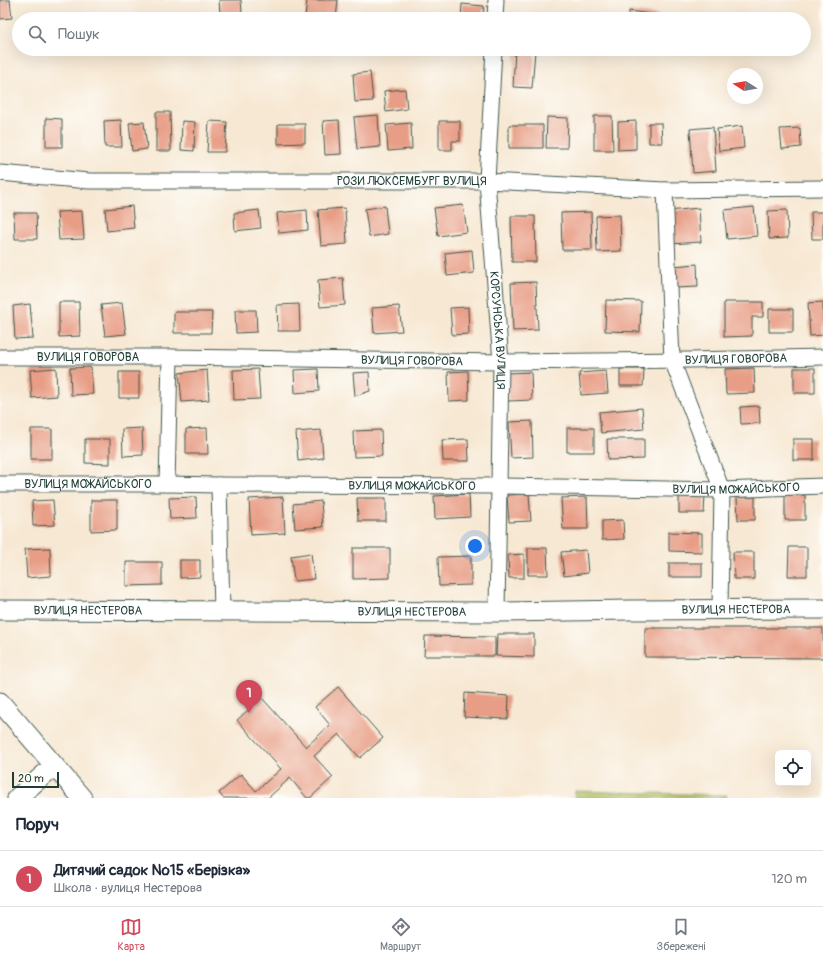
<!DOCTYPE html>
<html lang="uk">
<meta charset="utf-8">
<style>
:root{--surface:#fff;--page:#f6f6f7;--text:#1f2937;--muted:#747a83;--line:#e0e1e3;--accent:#d1495b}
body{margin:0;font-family:Pangolin,sans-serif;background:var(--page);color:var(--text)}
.controls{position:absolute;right:12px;bottom:12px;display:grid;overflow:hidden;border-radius:6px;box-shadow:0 4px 16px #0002}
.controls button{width:36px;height:36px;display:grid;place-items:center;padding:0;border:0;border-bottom:1px solid var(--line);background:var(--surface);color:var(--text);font:20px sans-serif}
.compass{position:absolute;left:727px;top:68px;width:36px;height:36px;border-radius:50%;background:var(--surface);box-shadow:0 4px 16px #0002;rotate:281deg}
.scale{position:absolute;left:12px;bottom:10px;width:47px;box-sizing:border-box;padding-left:4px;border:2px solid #1f3d34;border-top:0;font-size:11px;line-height:14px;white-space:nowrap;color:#1f3d34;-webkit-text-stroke:3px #fdfcf7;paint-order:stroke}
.you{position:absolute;left:475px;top:546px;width:14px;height:14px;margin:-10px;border:3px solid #fff;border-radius:50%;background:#1a73e8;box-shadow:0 0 0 6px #1a73e833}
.badge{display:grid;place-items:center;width:26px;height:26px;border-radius:50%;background:var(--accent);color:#fff;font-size:13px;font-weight:700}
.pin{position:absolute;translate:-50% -33px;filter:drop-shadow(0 1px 2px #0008)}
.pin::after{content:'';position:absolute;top:21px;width:14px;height:12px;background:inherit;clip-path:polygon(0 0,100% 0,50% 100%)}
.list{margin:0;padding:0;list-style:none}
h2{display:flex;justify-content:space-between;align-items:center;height:52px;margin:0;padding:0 16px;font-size:17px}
h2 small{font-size:13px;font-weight:400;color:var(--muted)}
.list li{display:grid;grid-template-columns:26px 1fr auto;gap:12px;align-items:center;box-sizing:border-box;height:56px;padding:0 16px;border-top:1px solid var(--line)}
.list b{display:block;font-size:15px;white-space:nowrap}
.list p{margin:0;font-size:13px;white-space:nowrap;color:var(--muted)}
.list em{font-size:13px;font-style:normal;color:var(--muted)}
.icon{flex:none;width:22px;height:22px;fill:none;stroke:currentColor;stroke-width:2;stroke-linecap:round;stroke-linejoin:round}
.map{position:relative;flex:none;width:823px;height:798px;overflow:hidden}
.search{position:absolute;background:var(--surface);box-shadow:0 4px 16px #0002;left:12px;right:12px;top:12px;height:44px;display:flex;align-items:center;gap:10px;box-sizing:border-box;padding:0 14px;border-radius:22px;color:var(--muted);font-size:15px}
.sheet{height:108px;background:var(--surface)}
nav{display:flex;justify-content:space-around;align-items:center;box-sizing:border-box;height:56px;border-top:1px solid var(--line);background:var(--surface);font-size:11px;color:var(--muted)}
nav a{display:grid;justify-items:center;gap:2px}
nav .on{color:var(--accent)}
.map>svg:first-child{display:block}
</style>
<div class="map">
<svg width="823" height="798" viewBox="0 0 823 798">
<rect width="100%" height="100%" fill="#fdfcf7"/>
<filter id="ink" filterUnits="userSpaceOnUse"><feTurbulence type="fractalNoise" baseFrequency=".025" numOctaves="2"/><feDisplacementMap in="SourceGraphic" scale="8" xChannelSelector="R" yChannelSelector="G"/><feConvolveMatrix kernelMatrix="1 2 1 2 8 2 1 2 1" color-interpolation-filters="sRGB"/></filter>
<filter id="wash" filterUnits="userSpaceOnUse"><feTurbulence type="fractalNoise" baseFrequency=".012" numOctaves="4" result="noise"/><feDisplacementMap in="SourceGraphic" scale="16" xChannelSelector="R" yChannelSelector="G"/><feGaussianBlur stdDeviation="0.9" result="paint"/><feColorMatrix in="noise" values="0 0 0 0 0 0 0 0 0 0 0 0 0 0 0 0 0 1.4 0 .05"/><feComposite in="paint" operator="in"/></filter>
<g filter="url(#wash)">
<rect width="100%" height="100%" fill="#f7e8d3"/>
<path fill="#b2c164" stroke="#687f4c" d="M575,791L727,795L726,798H575Z"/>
<g id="blocks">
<path fill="#e89e86" d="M0,0H10L12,18L0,19Z
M219,0H241L242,12L220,14Z
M307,0H338L336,19H318L305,17Z
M462,4L484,6L483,19H461Z
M629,11L659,15V19H629Z
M515,50L535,51L532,88L513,87Z
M370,72L373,101L355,102L353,74Z
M405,89L407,109L386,112L384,91Z
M156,112H170L171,151H156Z
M378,115L380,147L357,149L354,117Z
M594,116H612L613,150H594Z
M547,117L568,118L567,148H546Z
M46,118L62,119V147H46Z
M121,120L122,147H105L104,121Z
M339,120L341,154L325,155L323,121Z
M182,121L195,122L194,151L181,150Z
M209,121L227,122L225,152H207Z
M439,121H460V141H452V150H439Z
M636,121V149L618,150V122Z
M144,122L147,149L132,151L129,123Z
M411,123L412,149L388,151L386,125Z
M649,123H661L662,143H649Z
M278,124H305V143L278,144Z
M509,125H543V148H509Z
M742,126L744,148L719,151L717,129Z
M713,127L716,171L693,173L690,129Z
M800,128L801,147L782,149L780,129Z
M463,205L467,232L438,236L434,208Z
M132,206L134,228L107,231L105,209Z
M385,206L388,234L369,237L365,209Z
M754,207L757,236L727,239L724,210Z
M345,208L347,244L321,246L318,210Z
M699,208L701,242L670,244L668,211Z
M259,210L261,228L235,231L234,213Z
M307,210L308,230L279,233L277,213Z
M787,210L788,238L769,239L768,211Z
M82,211L84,239L59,240L57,212Z
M591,212L592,250H562L561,213Z
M811,212H823V239H812Z
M14,213H36L37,239H15Z
M620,215L621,251L597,252L596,216Z
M511,216H535L536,262H512Z
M472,250L474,273L447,276L445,253Z
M697,264L698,287L674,288L673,266Z
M343,278L345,305L320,307L318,280Z
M536,282L538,330L513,331L511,283Z
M606,300L641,301L640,332L605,331Z
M59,302H79L80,336L59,337Z
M724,302H763V317H752V336L724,337Z
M823,302V335L810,336L808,303Z
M122,303L126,334L105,336L101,305Z
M30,304L33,338L15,339L13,306Z
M299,304L300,331H278L277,305Z
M399,306L402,331L374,333L372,308Z
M468,307L469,334L452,335L450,308Z
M769,309H793V332H769Z
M235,310H256L257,332L236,333Z
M174,312H212L211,333H174Z
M91,367L93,394L71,395L70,368Z
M56,368L57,396L32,398L30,370Z
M754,368L755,393L726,394L725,369Z
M794,368H815V393H794Z
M258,369L260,399L234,400L233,370Z
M318,369L319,391L295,393L294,370Z
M620,369H644L643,386H620Z
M207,370L209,400L182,402L179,373Z
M468,371L469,400L449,401L448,372Z
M606,371L608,393L581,395L579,373Z
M119,372H139V398H119Z
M369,372L370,391L355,396L353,373Z
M531,372L532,400L508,401L507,373Z
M759,406L760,423L741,424L740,407Z
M642,408L644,429L601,433L599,412Z
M532,421L533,457L511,458L509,422Z
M142,428L143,455L123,456L122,429Z
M207,428L208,454H186V429Z
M567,428H594V452H567Z
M31,429H52V459H31Z
M321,430L323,458L298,461L296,432Z
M381,430L382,456L354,457L353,431Z
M85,439H110V464L85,463Z
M468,439L469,461H443L442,440Z
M607,439H644V459L608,460Z
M793,439H814V460H793Z
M469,494L470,517L435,519L434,496Z
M529,494L531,521L509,522L507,495Z
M679,495H705L704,513H679Z
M785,495H805V520H785Z
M196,497L197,518L170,519L169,498Z
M283,497L285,533L251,535L249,499Z
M587,497L588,529H563L561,498Z
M737,497H755V520H738Z
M357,498H386V521H358Z
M53,500L55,525L33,526L32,501Z
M91,500H117V530L91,531Z
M321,501L323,527L295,529L293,504Z
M623,520L624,539L602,540V521Z
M669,532L702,533V552L669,551Z
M789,547H807V576H788Z
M50,548L51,576L27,578L25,549Z
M353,548H390V578L353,579Z
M528,548H547L548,575H528Z
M586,550L588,573L564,576L561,552Z
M733,552H754V579H734Z
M311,553L314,579L294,581L291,556Z
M524,554V578H509L508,555Z
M471,556V585L439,586L438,557Z
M180,560H200V577L180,578Z
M126,562H162V585L126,586Z
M669,563H702V577H669Z
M645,628H823V658L645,657Z
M497,634H534V657L496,656Z
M425,636L495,637V656H424Z
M338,687L383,738L360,758L339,734L314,756L333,777L310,798H307L290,778L268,798H223L219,793L241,774L256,791L281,769L237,720L262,698L306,747L330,725L315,707Z
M465,693L509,696L508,719L464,717Z"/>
</g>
</g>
<g filter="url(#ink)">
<use href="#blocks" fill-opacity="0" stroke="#3f574c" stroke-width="1"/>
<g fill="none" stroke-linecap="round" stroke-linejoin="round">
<g stroke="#3f574c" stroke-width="17">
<g id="minor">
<path d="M495,19L496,0"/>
<path id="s1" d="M494,49L487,181L501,362L497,612"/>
<path id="s2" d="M0,173L89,181H487L665,190L823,188"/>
<path d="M665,190L672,360L722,490L720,610"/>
<path id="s3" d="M0,357H170L501,362L689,360L823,357"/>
<path id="s4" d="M0,484H167L219,485L499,486L722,490L823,486"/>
<path d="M167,484L170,357"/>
<path d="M219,485L222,611"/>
</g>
</g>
<g stroke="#3f574c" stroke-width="21">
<g id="tertiary">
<path id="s5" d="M0,610L497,612L630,610L823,609"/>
<path d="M0,702L82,798"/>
<path d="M17,798L54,766"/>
</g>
</g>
<use href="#minor" stroke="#fff" stroke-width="15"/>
<use href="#tertiary" stroke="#fff" stroke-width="19"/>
</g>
</g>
<g text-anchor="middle" stroke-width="4" stroke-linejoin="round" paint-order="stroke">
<g font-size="12" fill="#1f3d34" stroke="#fdfcf7">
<text dy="4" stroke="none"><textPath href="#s2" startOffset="412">РОЗИ ЛЮКСЕМБУРГ ВУЛИЦЯ</textPath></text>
<text dy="4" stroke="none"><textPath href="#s1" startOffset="282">КОРСУНСЬКА ВУЛИЦЯ</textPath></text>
<text dy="4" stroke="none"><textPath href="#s3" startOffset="88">ВУЛИЦЯ ГОВОРОВА</textPath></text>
<text dy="4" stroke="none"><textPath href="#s3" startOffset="736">ВУЛИЦЯ ГОВОРОВА</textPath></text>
<text dy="4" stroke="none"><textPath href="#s3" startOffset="412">ВУЛИЦЯ ГОВОРОВА</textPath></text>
<text dy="4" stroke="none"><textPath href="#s4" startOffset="88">ВУЛИЦЯ МОЖАЙСЬКОГО</textPath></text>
<text dy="4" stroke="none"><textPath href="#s4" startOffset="412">ВУЛИЦЯ МОЖАЙСЬКОГО</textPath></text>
<text dy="4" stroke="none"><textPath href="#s4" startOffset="736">ВУЛИЦЯ МОЖАЙСЬКОГО</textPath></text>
<text dy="4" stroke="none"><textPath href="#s5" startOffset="88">ВУЛИЦЯ НЕСТЕРОВА</textPath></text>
<text dy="4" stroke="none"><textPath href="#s5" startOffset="736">ВУЛИЦЯ НЕСТЕРОВА</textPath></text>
<text dy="4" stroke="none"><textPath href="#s5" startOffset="412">ВУЛИЦЯ НЕСТЕРОВА</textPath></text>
</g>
</g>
</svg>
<div class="controls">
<button><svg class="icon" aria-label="locate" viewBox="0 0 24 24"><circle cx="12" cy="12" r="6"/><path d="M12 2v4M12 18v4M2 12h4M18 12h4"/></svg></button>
</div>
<svg class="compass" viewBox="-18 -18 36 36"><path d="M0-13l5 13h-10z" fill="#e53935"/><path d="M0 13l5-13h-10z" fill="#747a83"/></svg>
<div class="scale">20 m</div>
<div class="you"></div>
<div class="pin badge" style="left:249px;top:713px">1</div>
<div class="search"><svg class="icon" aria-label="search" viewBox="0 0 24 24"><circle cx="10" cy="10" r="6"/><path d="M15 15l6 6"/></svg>Пошук</div>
</div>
<section class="sheet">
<h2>Поруч<small></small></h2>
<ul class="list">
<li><span class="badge">1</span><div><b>Дитячий садок №15 «Берізка»</b><p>Школа · вулиця Нестерова</p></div><em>120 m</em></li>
</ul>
</section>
<nav>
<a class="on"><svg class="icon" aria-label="map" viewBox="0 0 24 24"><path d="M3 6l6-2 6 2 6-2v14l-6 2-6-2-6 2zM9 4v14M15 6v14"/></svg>Карта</a>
<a><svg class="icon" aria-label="directions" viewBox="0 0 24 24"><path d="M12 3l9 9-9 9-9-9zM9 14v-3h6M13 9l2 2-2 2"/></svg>Маршрут</a>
<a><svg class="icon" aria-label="saved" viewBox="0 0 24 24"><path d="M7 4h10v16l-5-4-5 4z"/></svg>Збережені</a>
</nav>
